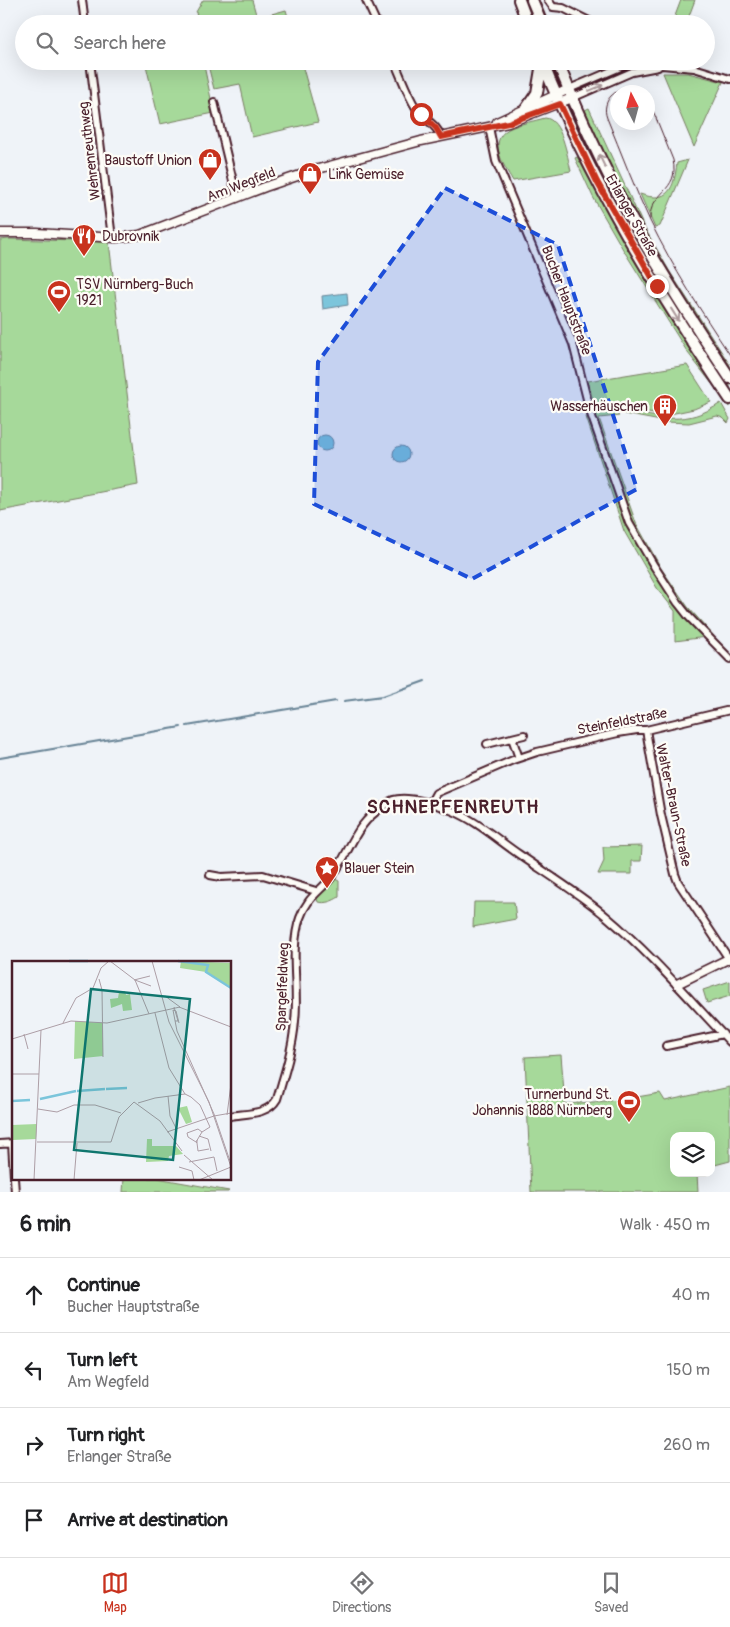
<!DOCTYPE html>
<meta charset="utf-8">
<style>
:root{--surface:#fff;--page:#f6f6f6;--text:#202124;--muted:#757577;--line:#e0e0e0;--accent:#c8321e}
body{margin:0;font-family:Pangolin,sans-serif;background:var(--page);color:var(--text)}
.controls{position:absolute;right:15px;bottom:15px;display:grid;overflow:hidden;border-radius:10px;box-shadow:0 5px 20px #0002}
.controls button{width:45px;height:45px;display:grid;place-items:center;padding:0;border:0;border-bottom:1px solid var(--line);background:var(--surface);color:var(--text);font:25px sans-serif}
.compass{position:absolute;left:610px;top:85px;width:45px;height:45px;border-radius:50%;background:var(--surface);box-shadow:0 5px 20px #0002;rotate:354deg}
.stop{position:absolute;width:15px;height:15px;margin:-11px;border:4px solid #c8321e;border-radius:50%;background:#fff}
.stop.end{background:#c8321e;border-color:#fff;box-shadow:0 1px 5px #0008}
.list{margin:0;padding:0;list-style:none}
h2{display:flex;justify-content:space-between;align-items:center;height:65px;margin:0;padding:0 20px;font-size:21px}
h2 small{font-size:16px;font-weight:400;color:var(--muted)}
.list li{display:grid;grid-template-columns:32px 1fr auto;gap:15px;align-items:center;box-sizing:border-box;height:75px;padding:0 20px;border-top:1px solid var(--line)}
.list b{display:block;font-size:19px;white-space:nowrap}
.list p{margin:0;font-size:16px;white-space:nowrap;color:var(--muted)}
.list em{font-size:16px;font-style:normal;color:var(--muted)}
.icon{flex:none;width:28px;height:28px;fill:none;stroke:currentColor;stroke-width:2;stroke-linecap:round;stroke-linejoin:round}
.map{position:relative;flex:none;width:730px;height:1192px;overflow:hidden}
.search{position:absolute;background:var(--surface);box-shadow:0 5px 20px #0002;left:15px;right:15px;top:15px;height:55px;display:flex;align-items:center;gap:12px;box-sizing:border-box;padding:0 18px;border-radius:28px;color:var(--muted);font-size:19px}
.sheet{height:365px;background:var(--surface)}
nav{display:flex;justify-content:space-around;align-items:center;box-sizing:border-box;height:70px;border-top:1px solid var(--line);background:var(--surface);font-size:14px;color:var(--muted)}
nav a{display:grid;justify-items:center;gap:2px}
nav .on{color:var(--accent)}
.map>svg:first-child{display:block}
</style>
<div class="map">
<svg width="730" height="1192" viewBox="0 0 730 1192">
<rect width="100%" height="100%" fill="#eff3f8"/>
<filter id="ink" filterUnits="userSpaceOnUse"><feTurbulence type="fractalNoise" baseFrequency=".02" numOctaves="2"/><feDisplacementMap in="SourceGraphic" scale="10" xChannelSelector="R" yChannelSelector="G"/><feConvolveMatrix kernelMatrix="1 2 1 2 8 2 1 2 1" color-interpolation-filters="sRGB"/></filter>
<g filter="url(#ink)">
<path fill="#a6d99a" stroke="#787c62" d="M203,0H252L257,18L286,10L290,24H198L196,12Z
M681,0H695L686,24H672Z
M145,61H203L214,113L160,124Z
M207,61H301L318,122L252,137L240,84L214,89Z
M663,73H688L723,82L694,147Z
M589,108L644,227L670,272L730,365V373L651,248L652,245L635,215L632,214L585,110Z
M573,115C617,209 673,297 730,384V390L728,391L636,246L570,117Z
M545,118C562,119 567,156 571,171L513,181C503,164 485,138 513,127C523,123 534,121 545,118Z
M577,157L696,354L730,405V407L688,353L624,251L593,197L575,158Z
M688,160L660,226L655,228L640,194C669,204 674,188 677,163Z
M9,239L109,242L138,485L0,511V240Z
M687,365L711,402L694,409L670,414H658L620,406L594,405L588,381Z
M721,403L730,419L728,423L723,418L717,416L689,423L666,422L624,414L623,411C661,417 685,427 721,403Z
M596,412H613L619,416L599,418L636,523L661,568L688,607L714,636L675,641V611L657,588L624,531L586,417Z
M642,846L641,861H632V874H598L604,861L603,847Z
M335,879L339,881V897C333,901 325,904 318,902L316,896Z
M474,902H514L516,919L473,927Z
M730,981V996L707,1003L703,990Z
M561,1055L565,1104L620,1100L660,1093L665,1101L730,1087V1161L711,1166V1136H674V1173H697L698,1192H531L525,1057Z
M124,1178H157L229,1191L228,1192H123Z"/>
<path fill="#7bc5db" stroke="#678395" d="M347,293L348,305L323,309L322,296Z
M317 443a8 8 0 1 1 16 0a8 8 0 1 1-16 0Z
M393 454a8 8 0 1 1 16 0a8 8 0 1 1-16 0Z"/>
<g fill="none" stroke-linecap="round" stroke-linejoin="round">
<path stroke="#678395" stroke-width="2" d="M344,701L383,696L425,681
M187,726L336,701
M0,758L181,727"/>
<g stroke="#4a1f2b" stroke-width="10">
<path id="minor" d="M82,0L85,24
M366,0L377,24
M548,0L553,7L563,8L595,24
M90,61L112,238
M394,61C401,76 407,94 416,108C423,119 437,124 441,137
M569,89L623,66L641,63L694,68L730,79
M572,98L632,72L658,67
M214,102L237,198
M489,127L496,161L573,344L590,411L629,523L654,566L678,603L689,617L730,659
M646,730L661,815L675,874L678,882L729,959
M512,738L519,758
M487,744L524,735
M431,802L436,793L513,760L537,752L618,733L637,730H646L730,710
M210,875L221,877L263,875L316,891
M666,1046L723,1034
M230,1116C247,1113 268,1115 277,1099C285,1073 293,1047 295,1021C299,988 289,949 300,918C307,898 318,893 330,879C351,853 352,826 384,806C387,804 390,801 393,800C408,795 439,805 453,811C477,821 498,840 520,855C549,875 580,894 607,917C652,955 690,1000 730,1042
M12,1143L14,1177
M0,1144L14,1143
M14,1178L15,1192"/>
</g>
<g stroke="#4a1f2b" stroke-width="11">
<path id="tertiary" d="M497,122L569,89
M0,233H37L116,238L140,235L265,187L318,169L421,141L508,123L572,98
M677,984L730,958"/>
</g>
<g stroke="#4a1f2b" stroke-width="14">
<path id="primary" d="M519,0L528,24
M532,0L542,24
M542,61C590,182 658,292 730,399
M557,61C582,122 610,182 643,240C670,287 700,333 730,378
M526,109L537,93L542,63"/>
</g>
<use href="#minor" stroke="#fdfcf7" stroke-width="6"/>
<use href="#tertiary" stroke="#fdfcf7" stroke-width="8"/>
<use href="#primary" stroke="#fdfcf7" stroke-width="10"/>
<path stroke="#4a1f2b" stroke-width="1" d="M636,92C618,83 600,100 607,118C621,152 634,187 650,221C673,268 701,311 730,355
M648,103L654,113L673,160C680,192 649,192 650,219"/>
</g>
<defs><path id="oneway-shaft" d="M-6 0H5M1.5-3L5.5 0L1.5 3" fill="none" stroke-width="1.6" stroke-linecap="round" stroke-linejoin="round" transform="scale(1.25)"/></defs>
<g stroke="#ac999b">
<use href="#oneway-shaft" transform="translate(596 88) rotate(-23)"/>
<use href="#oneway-shaft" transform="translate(602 161) rotate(-116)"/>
<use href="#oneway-shaft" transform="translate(675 315) rotate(58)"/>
</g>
</g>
<g fill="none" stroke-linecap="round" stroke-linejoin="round" filter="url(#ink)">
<path stroke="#c8321e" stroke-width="6" d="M421,114L436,128L441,137L508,123L560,104L597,182L657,286"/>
</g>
<path fill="#1d4ed8" fill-opacity="0.2" stroke="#1d4ed8" stroke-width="4" stroke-dasharray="10 6" stroke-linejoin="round" d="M445,188L558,245L637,489L472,579L314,504L318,362Z"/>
<defs>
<g id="shop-pin" transform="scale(1.25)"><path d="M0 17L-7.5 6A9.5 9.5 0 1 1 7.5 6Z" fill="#c8321e" stroke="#fdfcf7"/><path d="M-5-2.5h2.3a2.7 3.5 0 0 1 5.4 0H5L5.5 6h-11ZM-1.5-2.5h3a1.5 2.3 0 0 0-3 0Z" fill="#fff"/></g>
<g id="restaurant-pin" transform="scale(1.25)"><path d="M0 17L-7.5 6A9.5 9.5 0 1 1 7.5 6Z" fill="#c8321e" stroke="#fdfcf7"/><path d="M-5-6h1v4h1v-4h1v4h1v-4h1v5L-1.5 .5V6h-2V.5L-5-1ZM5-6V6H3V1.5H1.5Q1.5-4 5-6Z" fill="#fff"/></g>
<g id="stadium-pin" transform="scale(1.25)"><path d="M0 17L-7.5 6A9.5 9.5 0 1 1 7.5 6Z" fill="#c8321e" stroke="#fdfcf7"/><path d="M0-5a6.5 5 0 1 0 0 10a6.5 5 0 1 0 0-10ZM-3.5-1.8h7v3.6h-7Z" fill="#fff"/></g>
<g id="building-pin" transform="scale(1.25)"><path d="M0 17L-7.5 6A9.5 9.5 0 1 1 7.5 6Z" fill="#c8321e" stroke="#fdfcf7"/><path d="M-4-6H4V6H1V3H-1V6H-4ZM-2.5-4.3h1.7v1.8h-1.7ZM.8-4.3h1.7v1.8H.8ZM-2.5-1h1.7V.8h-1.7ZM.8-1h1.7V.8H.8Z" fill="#fff"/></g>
<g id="sight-pin" transform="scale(1.25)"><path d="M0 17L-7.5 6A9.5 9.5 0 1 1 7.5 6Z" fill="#c8321e" stroke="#fdfcf7"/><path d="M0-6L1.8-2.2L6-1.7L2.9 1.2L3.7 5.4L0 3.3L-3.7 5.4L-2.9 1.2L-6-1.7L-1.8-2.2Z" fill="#fff"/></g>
</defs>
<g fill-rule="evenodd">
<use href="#shop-pin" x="210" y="160"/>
<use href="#shop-pin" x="310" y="174"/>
<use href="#restaurant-pin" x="84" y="236"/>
<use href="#stadium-pin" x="59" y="292"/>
<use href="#building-pin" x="665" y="406"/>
<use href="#sight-pin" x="327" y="868"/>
<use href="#stadium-pin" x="629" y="1102"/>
</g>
<g text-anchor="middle" stroke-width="4.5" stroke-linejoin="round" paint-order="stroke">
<g font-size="14" fill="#4a1f2b" stroke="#fdfcf7">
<text transform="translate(89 151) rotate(-97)" y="5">Wehrenreuthweg</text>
<text transform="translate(241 184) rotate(-21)" y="5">Am Wegfeld</text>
<text transform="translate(632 215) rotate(61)" y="5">Erlanger Straße</text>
<text transform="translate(567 300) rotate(69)" y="5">Bucher Hauptstraße</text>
<text transform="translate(622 721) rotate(-11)" y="5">Steinfeldstraße</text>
<text transform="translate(674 805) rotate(78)" y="5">Walter-Braun-Straße</text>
<text transform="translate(282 987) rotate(-88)" y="5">Spargelfeldweg</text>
</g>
<g font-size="14" fill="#4a1f2b" stroke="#fdfcf7" text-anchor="start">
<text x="192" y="165" text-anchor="end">Baustoff Union</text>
<text x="328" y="179">Link Gemüse</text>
<text x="102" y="241">Dubrovnik</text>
<text x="76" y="289">TSV Nürnberg-Buch<tspan x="76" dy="16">1921</tspan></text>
<text x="648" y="411" text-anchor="end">Wasserhäuschen</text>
<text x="344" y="873">Blauer Stein</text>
<text x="612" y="1099" text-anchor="end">Turnerbund St.<tspan x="612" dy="16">Johannis 1888 Nürnberg</tspan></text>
</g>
<g font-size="19" font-weight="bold" letter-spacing="1" fill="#4a1f2b" stroke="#fdfcf7">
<text x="453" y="813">SCHNEPFENREUTH</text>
</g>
</g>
<g transform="translate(12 961)">
<rect width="219" height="219" fill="#eff3f8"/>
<path d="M169,0L219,2V26L194,11L168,7ZM113,30L114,34L118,33L120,49L111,50L110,43L99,47L98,38L106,37L107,31ZM63,60L91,62V95L62,98ZM175,145L180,161L174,163L166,147ZM25,163L24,178L0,179V164ZM135,178H140V185H164L171,193L157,195L156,200L134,201Z" fill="#a6d99a"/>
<path fill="none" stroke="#7bc5db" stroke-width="2.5" d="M57,0H76M166,0L196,4L194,11L219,27M94,128L115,127M65,130L93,128M28,138L64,130M0,140L18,139"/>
<path fill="none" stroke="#ad9ea6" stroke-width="1" d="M98,0L123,19L137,53M140,0L157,61L197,141L219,206M87,18L90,29L91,96M122,19L138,15M123,19L139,25M153,35L168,46M162,46L166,60H163M167,46L219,66M143,52L157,107L173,133M51,62L64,37L81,27L89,7L97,0M167,62L164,50L161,49L165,70L202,153L219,203M12,73L16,88M0,78L59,60L95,62L168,46M0,113H27M156,135L158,155L164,167M126,142L143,137L173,133L179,136L188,144L198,166L190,171L184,181L185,182V179M26,148L45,151L62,144H83L109,152M215,154L219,123M202,155L219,152M155,171L202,155M187,175L196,178L199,190M25,181H99L107,156L122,141L148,160L170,190M184,181L176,176L175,172L186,168L190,171M185,182L186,190L197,188M172,194L201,219M177,201L202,196L205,210M167,206L180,210L182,219M22,219L29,69M62,219L65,182M187,219L219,206"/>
<path fill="#0f766e" fill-opacity="0.15" stroke="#0f766e" stroke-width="2.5" d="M79,28L178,38L161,199L62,189Z"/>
<rect width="219" height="219" fill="none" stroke="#4a1f2b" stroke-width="2.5"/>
</g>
</svg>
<div class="controls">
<button><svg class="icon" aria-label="layers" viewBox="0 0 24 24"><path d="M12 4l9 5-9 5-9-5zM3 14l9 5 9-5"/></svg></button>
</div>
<svg class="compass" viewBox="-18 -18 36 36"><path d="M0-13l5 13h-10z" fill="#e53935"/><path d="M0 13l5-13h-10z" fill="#757577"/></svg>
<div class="stop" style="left:421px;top:114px"></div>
<div class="stop end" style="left:657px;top:286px"></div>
<div class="search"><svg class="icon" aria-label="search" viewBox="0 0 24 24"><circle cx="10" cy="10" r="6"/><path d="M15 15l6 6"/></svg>Search here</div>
</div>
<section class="sheet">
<h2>6 min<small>Walk · 450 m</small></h2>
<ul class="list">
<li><svg class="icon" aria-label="ahead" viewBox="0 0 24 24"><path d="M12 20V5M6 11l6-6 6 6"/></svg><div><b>Continue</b><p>Bucher Hauptstraße</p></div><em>40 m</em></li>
<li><svg class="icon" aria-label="left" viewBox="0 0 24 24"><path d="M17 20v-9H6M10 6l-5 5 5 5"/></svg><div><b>Turn left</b><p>Am Wegfeld</p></div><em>150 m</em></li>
<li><svg class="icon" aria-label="right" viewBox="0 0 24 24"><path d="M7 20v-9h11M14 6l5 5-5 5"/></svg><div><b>Turn right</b><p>Erlanger Straße</p></div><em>260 m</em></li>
<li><svg class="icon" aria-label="arrive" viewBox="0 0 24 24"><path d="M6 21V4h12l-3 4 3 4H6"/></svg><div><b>Arrive at destination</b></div></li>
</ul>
</section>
<nav>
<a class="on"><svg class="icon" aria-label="map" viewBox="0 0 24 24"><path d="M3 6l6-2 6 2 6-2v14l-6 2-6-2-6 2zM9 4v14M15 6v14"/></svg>Map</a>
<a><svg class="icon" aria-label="directions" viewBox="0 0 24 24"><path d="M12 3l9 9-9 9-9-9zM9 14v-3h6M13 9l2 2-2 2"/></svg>Directions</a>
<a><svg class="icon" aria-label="saved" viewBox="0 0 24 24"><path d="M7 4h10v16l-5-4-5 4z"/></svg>Saved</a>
</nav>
